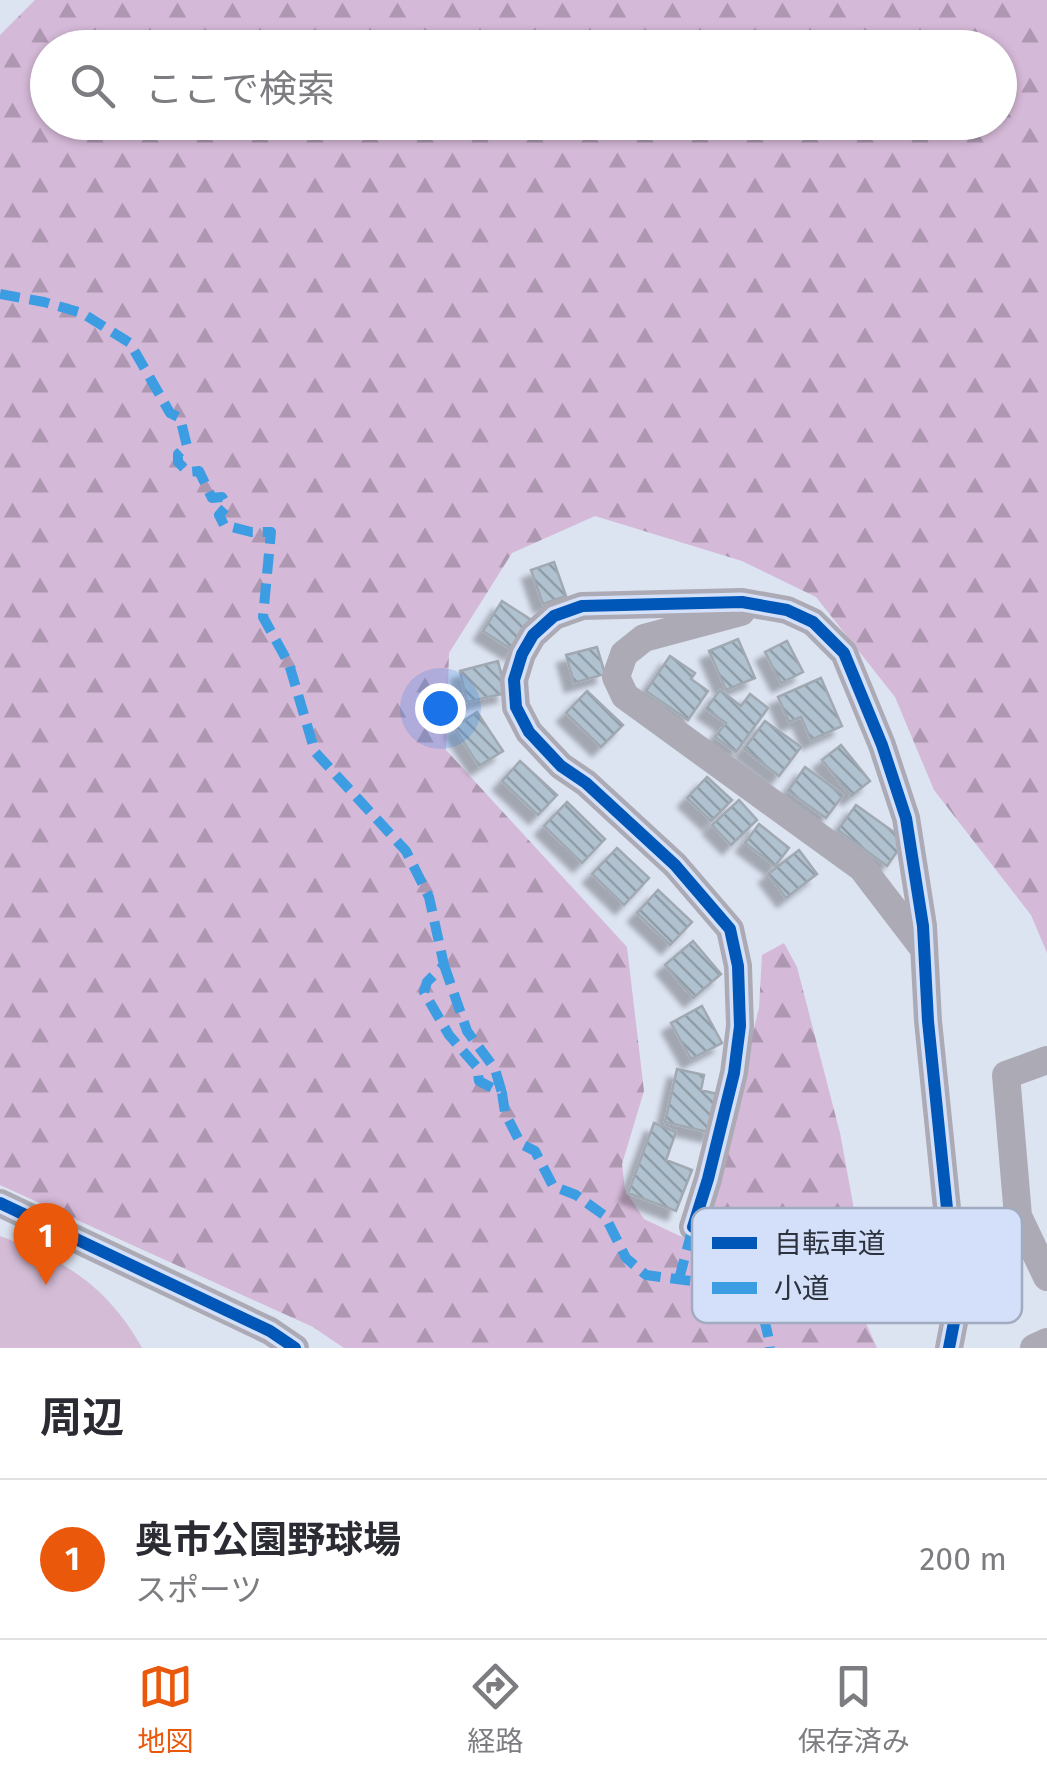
<!DOCTYPE html>
<html lang="ja">
<meta charset="utf-8">
<style>
:root{--surface:#fff;--page:#f2f2f3;--text:#2b2b33;--muted:#7c7c81;--line:#e1e1e2;--accent:#ea580c}
body{margin:0;font-family:"Fira Sans","Noto Sans JP",sans-serif;background:var(--page);color:var(--text)}
.you{position:absolute;left:440px;top:708px;width:35px;height:35px;margin:-25px;border:8px solid #fff;border-radius:50%;background:#1a73e8;box-shadow:0 0 0 15px #1a73e833}
.badge{display:grid;place-items:center;width:65px;height:65px;border-radius:50%;background:var(--accent);color:#fff;font-size:32px;font-weight:700}
.pin{position:absolute;translate:-50% -82px;filter:drop-shadow(0 2px 5px #0008)}
.pin::after{content:'';position:absolute;top:52px;width:35px;height:30px;background:inherit;clip-path:polygon(0 0,100% 0,50% 100%)}
.list{margin:0;padding:0;list-style:none}
h2{display:flex;justify-content:space-between;align-items:center;height:130px;margin:0;padding:0 40px;font-size:42px}
h2 small{font-size:32px;font-weight:400;color:var(--muted)}
.list li{display:grid;grid-template-columns:65px 1fr auto;gap:30px;align-items:center;box-sizing:border-box;height:160px;padding:0 40px;border-top:2px solid var(--line)}
.list b{display:block;font-size:38px;white-space:nowrap}
.list p{margin:0;font-size:32px;white-space:nowrap;color:var(--muted)}
.list em{font-size:32px;font-style:normal;color:var(--muted)}
.icon{flex:none;width:55px;height:55px;fill:none;stroke:currentColor;stroke-width:2;stroke-linecap:round;stroke-linejoin:round}
.map{position:relative;flex:none;width:1047px;height:1348px;overflow:hidden}
.search{position:absolute;background:var(--surface);box-shadow:0 2px 8px #0004;left:30px;right:30px;top:30px;height:110px;display:flex;align-items:center;gap:25px;box-sizing:border-box;padding:0 35px;border-radius:55px;color:var(--muted);font-size:38px}
.sheet{height:290px;background:var(--surface)}
nav{display:flex;justify-content:space-around;align-items:center;box-sizing:border-box;height:140px;border-top:2px solid var(--line);background:var(--surface);font-size:28px;color:var(--muted)}
nav a{display:grid;justify-items:center;gap:5px}
nav .on{color:var(--accent)}
.map>svg:first-child{display:block}
</style>
<div class="map">
<svg width="1047" height="1348" viewBox="0 0 1047 1348">
<defs>
<pattern id="forest-firs" width="22" height="20" patternUnits="userSpaceOnUse" patternTransform="scale(2.5)"><rect width="22" height="20" fill="#d5b9d8"/><path d="M5 1l3.5 6h-7zM16 11l3.5 6h-7z" fill="#ad97b1"/></pattern>
<pattern id="building-back-hatch" width="6" height="6" patternUnits="userSpaceOnUse" patternTransform="scale(2.5)"><rect width="6" height="6" fill="#b0c1cf"/><path d="M-1 5l2 2M0 0l6 6M5-1l2 2" fill="none" stroke="#8f9da9"/></pattern>
<filter id="shadow"><feDropShadow dx="-9" dy="9" stdDeviation="2.5" flood-color="#0004"/></filter>
</defs>
<rect width="100%" height="100%" fill="#dce3f1"/>
<path fill="url(#forest-firs)" fill-rule="evenodd" d="M35,0H1047V953L1031,915L934,790L895,697L816,597L742,561L595,516L512,553L449,653L446,750L627,947L644,1091L622,1164L625,1190L644,1219L699,1245L759,1008L762,955L784,943L797,967L840,1133L854,1209L858,1305L877,1348H344L313,1327L0,1185V35ZM48,48H1000V122H48Z"/>
<path fill="#d4bcd7" d="M0,1236C64,1259 108,1287 142,1348H0Z"/>
<path fill="url(#building-back-hatch)" stroke="#a0a9b2" stroke-width="2.5" filter="url(#shadow)" d="M554,562L566,596L543,604L531,570Z
M502,601L533,621L514,651L483,631Z
M738,639L755,678L726,690L709,651Z
M787,641L803,672L781,683L765,652Z
M597,647L605,674L574,683L566,655Z
M670,656L695,673L691,679L708,691L688,720L646,691Z
M498,661L506,693L467,702L460,671Z
M821,678L842,726L811,740L801,717L789,722L778,697Z
M720,690L741,706L750,694L768,708L736,752L715,737L726,723L706,709Z
M587,691L623,725L601,747L566,713Z
M477,712L503,751L479,766L454,727Z
M765,721L801,747L779,776L744,749Z
M841,745L870,781L851,796L822,760Z
M520,761L557,795L538,815L502,781Z
M805,767L843,795L826,818L788,791Z
M707,777L732,800L711,821L687,798Z
M739,800L757,820L731,845L712,825Z
M567,802L605,839L582,863L544,826Z
M856,805L905,840L887,866L838,830Z
M759,824L789,848L775,866L745,843Z
M617,848L649,878L624,905L592,874Z
M799,850L817,874L786,898L768,874Z
M658,890L692,922L670,945L637,913Z
M693,941L721,974L693,998L665,965Z
M702,1006L722,1043L691,1059L671,1023Z
M677,1069L704,1075L701,1090L721,1095L712,1133L665,1122Z
M654,1123L676,1132L666,1160L692,1170L676,1211L628,1193Z"/>
<g fill="none" stroke-linecap="round" stroke-linejoin="round">
<path stroke="#acabb5" stroke-width="28" d="M741,612L644,638L624,654L616,677L625,696L862,868L924,949
M1047,1060L1006,1075L1018,1216L1047,1277
M0,1203L270,1331L295,1348
M693,1227L708,1179L734,1073L740,1026L738,966L730,929L675,865L586,783L561,766L529,732L516,707L514,680L522,654L533,635L554,616L582,606L742,602L787,610L813,622L844,653L882,745L906,818L923,926L928,1021L957,1307L949,1348
M1034,1348L1047,1342"/>
<path stroke="#3d9de3" stroke-width="10" stroke-dasharray="20 10" stroke-linecap="butt" d="M0,294L44,302L82,313L130,343L170,413L180,418L187,446L178,454V462L188,472L199,471L212,498L222,497L227,506L219,515L224,525L251,532H271L263,617L289,664L315,752L406,851L429,897L444,965L427,982L424,992L449,1035L477,1067L479,1081L502,1093L505,1113L521,1144L535,1151L553,1186L576,1195L605,1216L626,1258L646,1275L706,1283L722,1273C724,1274 737,1276 739,1277C757,1289 768,1328 770,1348
M444,965L467,1031L495,1069L502,1093
M679,1279L693,1227"/>
<g stroke="#d4e0f9" stroke-width="19">
<path id="cycleway" d="M0,1203L270,1331L295,1348
M693,1227L708,1179L734,1073L740,1026L738,966L730,929L675,865L586,783L561,766L529,732L516,707L514,680L522,654L533,635L554,616L582,606L742,602L787,610L813,622L844,653L882,745L906,818L923,926L928,1021L957,1307L949,1348"/>
</g>
<use href="#cycleway" stroke="#0057b8" stroke-width="12"/>
</g>
<rect x="692" y="1208" width="330" height="115" rx="15" fill="#d4e0f9" stroke="#a2acc1" stroke-width="2.5"/>
<rect x="712" y="1237" width="45" height="12" fill="#0057b8"/>
<rect x="712" y="1282" width="45" height="12" fill="#3d9de3"/>
<g font-size="28" fill="#2c323e">
<text x="774" y="1253">自転車道</text>
<text x="774" y="1298">小道</text>
</g>
</svg>
<div class="you"></div>
<div class="pin badge" style="left:46px;top:1285px">1</div>
<div class="search"><svg class="icon" aria-label="search" viewBox="0 0 24 24"><circle cx="10" cy="10" r="6"/><path d="M15 15l6 6"/></svg>ここで検索</div>
</div>
<section class="sheet">
<h2>周辺<small></small></h2>
<ul class="list">
<li><span class="badge">1</span><div><b>奥市公園野球場</b><p>スポーツ</p></div><em>200 m</em></li>
</ul>
</section>
<nav>
<a class="on"><svg class="icon" aria-label="map" viewBox="0 0 24 24"><path d="M3 6l6-2 6 2 6-2v14l-6 2-6-2-6 2zM9 4v14M15 6v14"/></svg>地図</a>
<a><svg class="icon" aria-label="directions" viewBox="0 0 24 24"><path d="M12 3l9 9-9 9-9-9zM9 14v-3h6M13 9l2 2-2 2"/></svg>経路</a>
<a><svg class="icon" aria-label="saved" viewBox="0 0 24 24"><path d="M7 4h10v16l-5-4-5 4z"/></svg>保存済み</a>
</nav>
